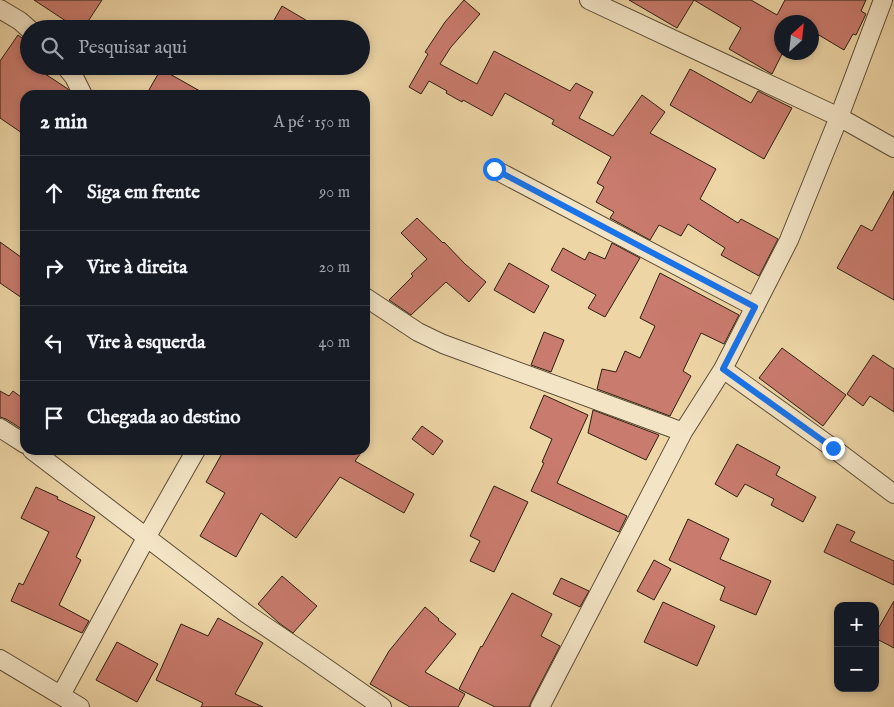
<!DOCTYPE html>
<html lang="pt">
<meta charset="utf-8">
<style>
:root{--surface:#171b24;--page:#242831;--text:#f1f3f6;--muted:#9ea1a6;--line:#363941}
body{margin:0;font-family:"IM FELL English",serif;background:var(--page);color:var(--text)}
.controls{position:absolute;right:15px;bottom:15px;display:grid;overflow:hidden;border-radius:10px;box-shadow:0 2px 8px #0003}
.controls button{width:45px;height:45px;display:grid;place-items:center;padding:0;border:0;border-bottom:1px solid var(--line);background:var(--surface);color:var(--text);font:25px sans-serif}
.compass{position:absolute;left:774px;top:15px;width:45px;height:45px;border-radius:50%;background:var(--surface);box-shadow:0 2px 8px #0003;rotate:27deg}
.stop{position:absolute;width:15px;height:15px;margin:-11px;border:4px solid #1a73e8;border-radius:50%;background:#fff}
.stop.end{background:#1a73e8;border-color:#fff;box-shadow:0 1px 5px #0008}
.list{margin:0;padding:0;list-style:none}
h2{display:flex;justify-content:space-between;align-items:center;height:65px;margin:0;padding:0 20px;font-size:21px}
h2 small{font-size:16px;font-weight:400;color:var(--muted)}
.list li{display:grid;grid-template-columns:32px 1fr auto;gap:15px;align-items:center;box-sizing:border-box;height:75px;padding:0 20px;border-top:1px solid var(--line)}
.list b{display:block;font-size:19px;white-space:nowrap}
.list em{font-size:16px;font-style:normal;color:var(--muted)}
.icon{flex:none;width:28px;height:28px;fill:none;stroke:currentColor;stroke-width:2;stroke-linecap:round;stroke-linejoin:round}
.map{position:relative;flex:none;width:894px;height:707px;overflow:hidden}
.search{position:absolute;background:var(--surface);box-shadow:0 2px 8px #0003;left:20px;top:20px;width:350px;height:55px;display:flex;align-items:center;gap:12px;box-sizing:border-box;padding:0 18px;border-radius:28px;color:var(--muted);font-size:19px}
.panel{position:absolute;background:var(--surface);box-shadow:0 2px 8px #0003;left:20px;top:90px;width:350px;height:365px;border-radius:15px}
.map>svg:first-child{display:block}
</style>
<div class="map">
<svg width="894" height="707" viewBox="0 0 894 707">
<rect width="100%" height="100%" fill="#edd5a6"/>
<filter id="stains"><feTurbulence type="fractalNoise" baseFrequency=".004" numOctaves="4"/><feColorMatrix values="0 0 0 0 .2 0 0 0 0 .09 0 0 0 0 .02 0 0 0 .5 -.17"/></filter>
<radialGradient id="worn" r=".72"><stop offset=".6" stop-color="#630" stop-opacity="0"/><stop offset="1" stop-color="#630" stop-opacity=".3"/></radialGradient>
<path fill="#c97b6d" stroke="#2c1f10" d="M34,0H102L83,29H78Z
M464,0L480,14L451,47L440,64L477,84L494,51L570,91L576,83L593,92L579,118L613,136L642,95L665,112L650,133L716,169L700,199L738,223L741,219L778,239L759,276L721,255L725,248L688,224L681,236L659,225L650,240L610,218L614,212L596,202L604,187L597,183L611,157L552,124L554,120L505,93L492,116L463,100L462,102L446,93L447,91L429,81L421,94L409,87L428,54L425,52L445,22Z
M629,0H751L777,15L785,0H866L861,11L866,14L856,35L853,34L844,50L812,31V22H782V52H783L772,74L729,49L741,28L694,0L677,28Z
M282,6L321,29H269Z
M18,35L29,43V66H33L68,89L71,95H25V135L0,118V61Z
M161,69L207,95H146Z
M690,69L751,103L758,91L792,108L764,159L670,105Z
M894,191V300L837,268L861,225L872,231Z
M417,218L443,243L444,242L465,264L486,282L469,302L446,282L411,315L389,300L413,276L411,274L427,259L401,233Z
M0,242L25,260V300L0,283Z
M612,243L640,258L605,317L588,308L596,295L551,270L563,248L585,260L589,252L605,259Z
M509,263L549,286L534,313L494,290Z
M660,273L739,315L724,344L701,333L683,371L691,376L670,416L597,389L602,369L616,372L625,351L640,358L655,326L640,318Z
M544,332L564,340L551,372L531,365Z
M782,348L846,395L823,426L759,378Z
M873,355L894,369V412L870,396L863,406L847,394Z
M0,391L9,396L13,391L25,400V431L6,419L0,417Z
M544,395L588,415L557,483L627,516L619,532L531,491L544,463L542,462L552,439L530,428Z
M593,410L659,435L646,460L588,433Z
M422,426L443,441L433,455L412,439Z
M737,444L780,467L776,475L816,497L803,522L771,505L774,499L745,484L737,497L715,484Z
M224,450H363L355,461L414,494L404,513L340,477L296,538L261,513L236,557L200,536L225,493L206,482Z
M494,486L528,502L494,572L470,561L480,541L470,536Z
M36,487L58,497L57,499L95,517L76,557L81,560L59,605L89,621L82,633L11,601L19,583L23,585L49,532L21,518Z
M688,519L729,539L720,559L771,581L756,615L720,600L725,587L669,560Z
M837,524L855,532L850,541L894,561V585L824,552Z
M654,560L671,569L654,600L637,591Z
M282,576L317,606L293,633L279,623L258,604Z
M561,578L589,591L580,607L553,594Z
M512,593L552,614L541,636L560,646L531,702L529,707H495L459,689L481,646L482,647Z
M894,601V648L875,638V634Z
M663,602L715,626L697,666L644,642Z
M425,607L439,619L438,620L456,634L425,672L465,694L458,707H410L370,684L389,651Z
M218,618L263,643L235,694L263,707H201L203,703L156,680L181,624L208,636Z
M117,642L158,664L137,702L96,680Z"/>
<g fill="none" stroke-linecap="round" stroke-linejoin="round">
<g stroke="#5c4c36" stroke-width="20">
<path id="street" d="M589,0L839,117L894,148
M0,9L20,21L29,29
M65,66L74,77L83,95
M494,169L755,307
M365,297L418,332L443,344L683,432
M723,369L833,448L894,494
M0,428L25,444
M32,450L247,614L309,656L382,707
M0,659L80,707
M61,695L146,538L196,450
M540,707L683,432L723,369L789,240L839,117L883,0"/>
</g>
<use href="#street" stroke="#f3e4c5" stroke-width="18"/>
</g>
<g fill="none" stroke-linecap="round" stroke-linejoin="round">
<path stroke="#1a73e8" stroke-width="6" d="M494,169L755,307L723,369L833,448"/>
</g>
<rect width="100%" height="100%" filter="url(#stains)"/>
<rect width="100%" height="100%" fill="url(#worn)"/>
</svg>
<div class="controls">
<button>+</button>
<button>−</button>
</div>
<svg class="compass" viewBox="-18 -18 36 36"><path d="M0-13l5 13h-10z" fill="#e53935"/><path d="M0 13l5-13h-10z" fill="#9ea1a6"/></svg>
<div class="stop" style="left:494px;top:169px"></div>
<div class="stop end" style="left:833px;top:448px"></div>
<div class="search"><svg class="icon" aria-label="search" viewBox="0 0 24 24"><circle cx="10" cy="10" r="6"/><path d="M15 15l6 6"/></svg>Pesquisar aqui</div>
<section class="panel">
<h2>2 min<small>A pé · 150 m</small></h2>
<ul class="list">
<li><svg class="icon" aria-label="ahead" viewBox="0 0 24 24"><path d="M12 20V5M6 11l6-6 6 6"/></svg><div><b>Siga em frente</b></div><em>90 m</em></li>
<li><svg class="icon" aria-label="right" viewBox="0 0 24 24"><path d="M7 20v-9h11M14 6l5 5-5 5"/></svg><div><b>Vire à direita</b></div><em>20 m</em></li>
<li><svg class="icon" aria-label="left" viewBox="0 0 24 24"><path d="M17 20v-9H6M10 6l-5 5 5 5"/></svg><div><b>Vire à esquerda</b></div><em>40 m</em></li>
<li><svg class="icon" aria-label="arrive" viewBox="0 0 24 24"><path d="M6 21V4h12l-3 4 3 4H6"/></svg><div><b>Chegada ao destino</b></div></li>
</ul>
</section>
</div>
